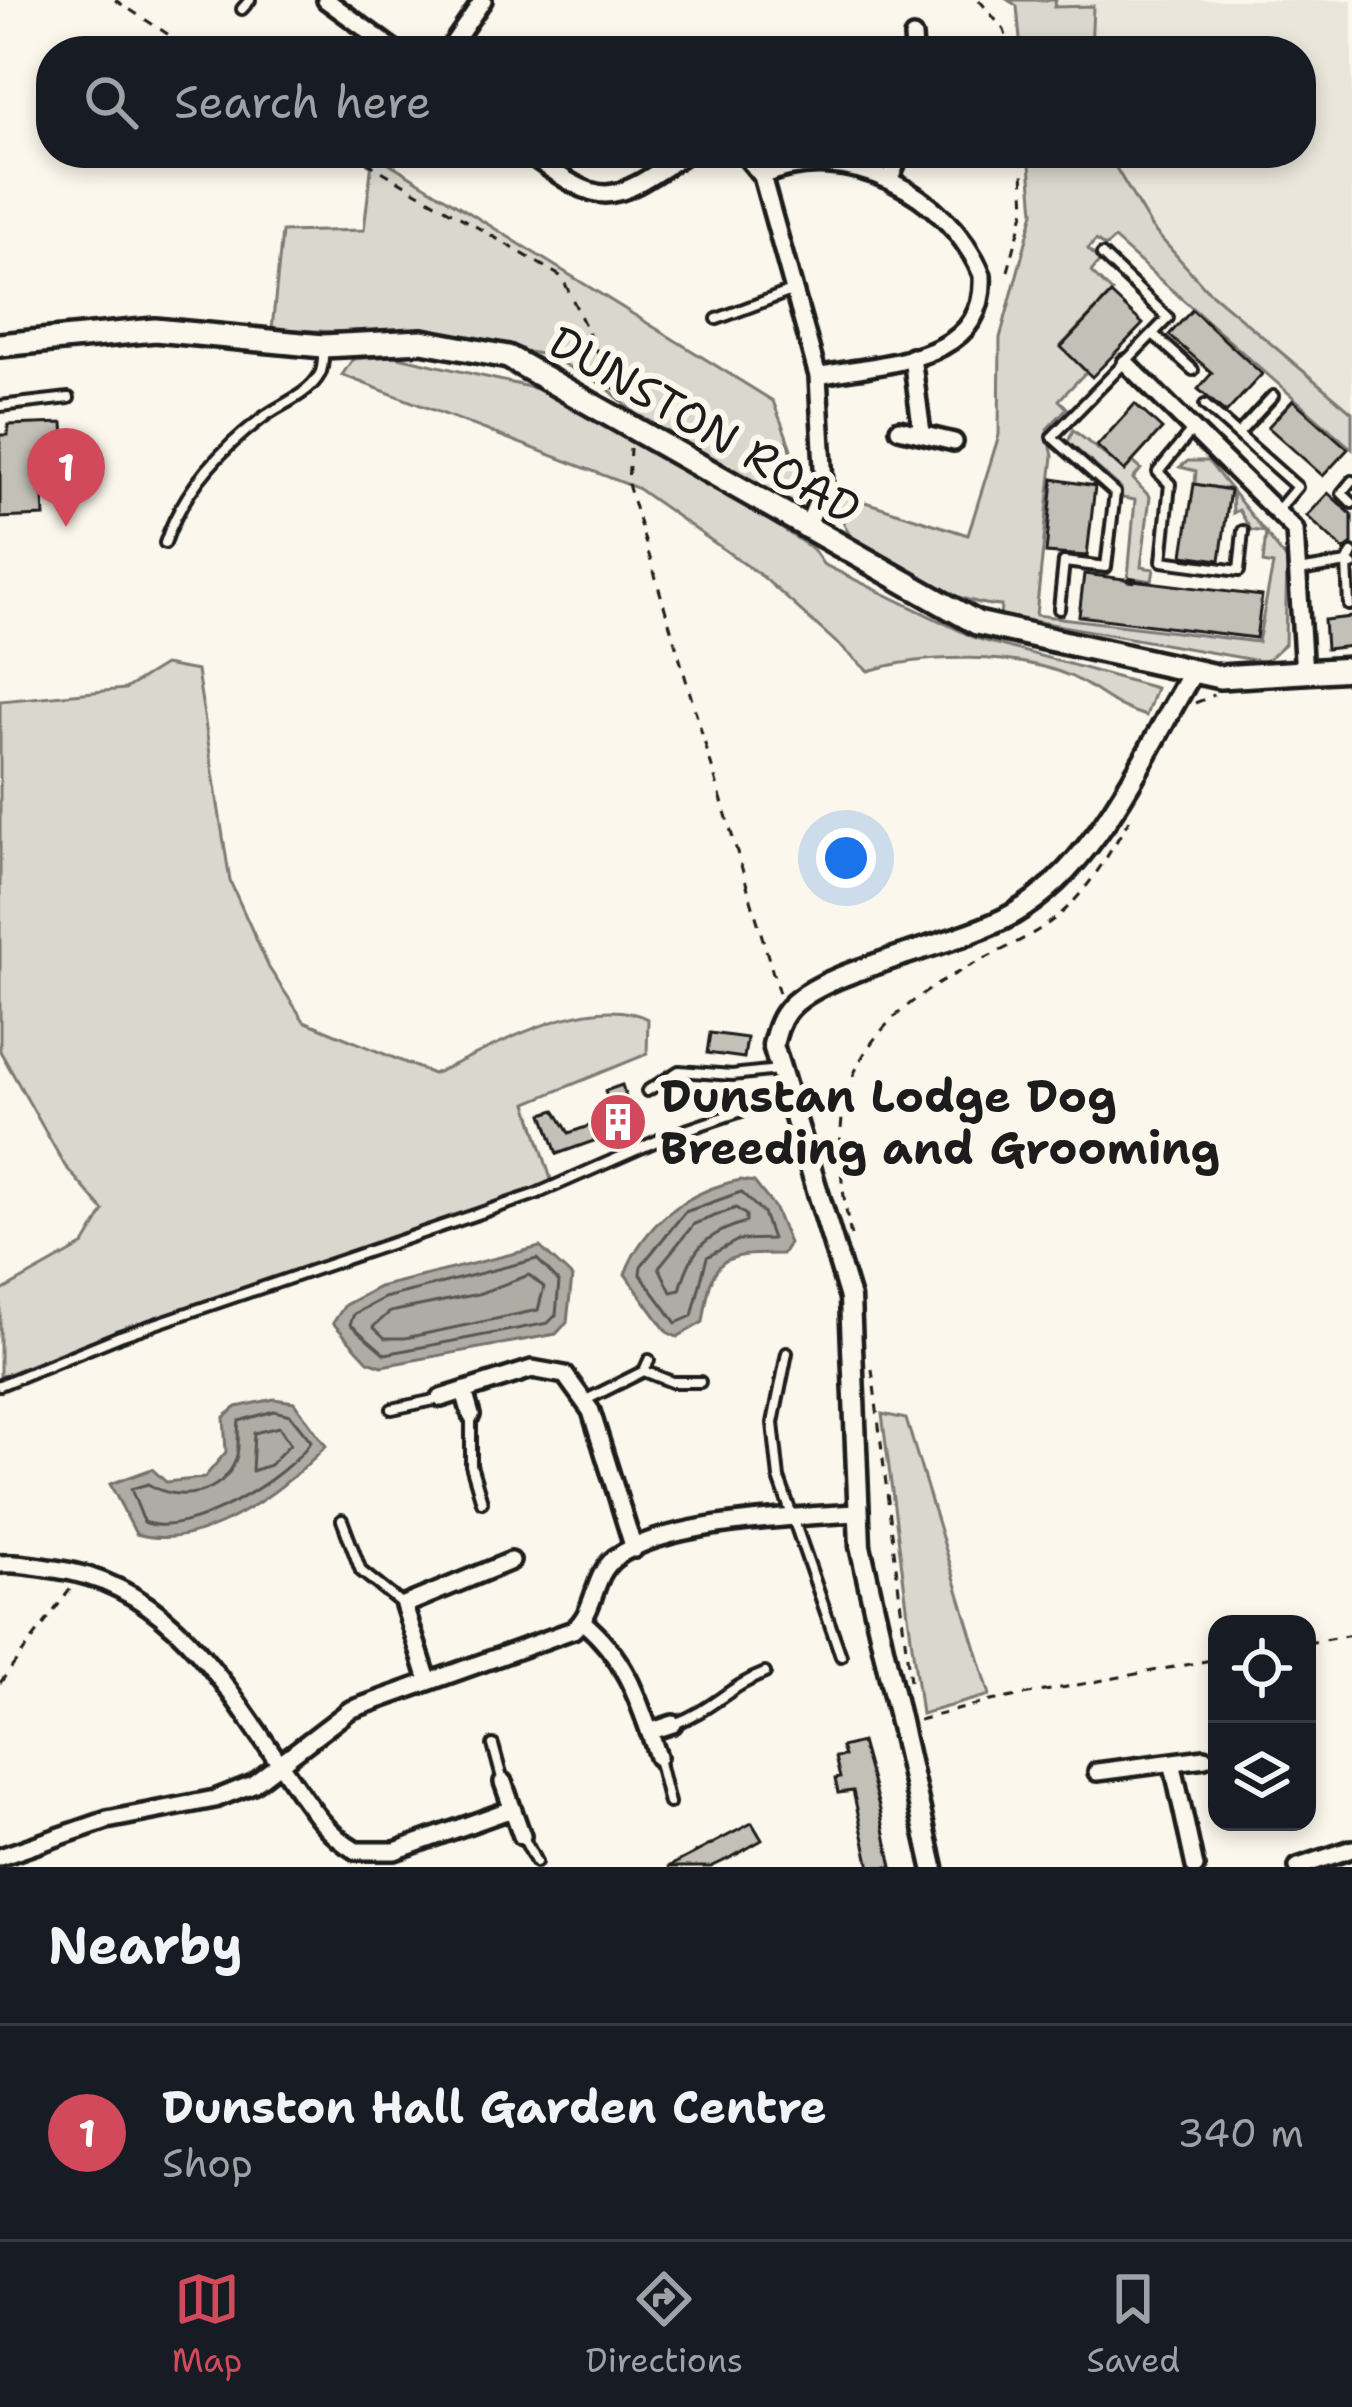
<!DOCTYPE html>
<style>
:root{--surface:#171b24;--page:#20242c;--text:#f1f3f6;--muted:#9ea1a6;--line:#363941;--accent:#d1495b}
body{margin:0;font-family:"Shantell Sans",sans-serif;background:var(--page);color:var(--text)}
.controls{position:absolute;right:36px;bottom:36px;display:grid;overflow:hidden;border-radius:24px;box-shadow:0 6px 18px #0003}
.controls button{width:108px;height:108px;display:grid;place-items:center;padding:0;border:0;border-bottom:3px solid var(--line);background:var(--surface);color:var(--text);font:60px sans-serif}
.you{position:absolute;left:846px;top:858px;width:42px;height:42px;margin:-30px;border:9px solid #fff;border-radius:50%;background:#1a73e8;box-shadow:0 0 0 18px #1a73e833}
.badge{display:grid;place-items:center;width:78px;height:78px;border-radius:50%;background:var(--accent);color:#fff;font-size:39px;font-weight:700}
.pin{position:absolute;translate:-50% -99px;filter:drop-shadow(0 3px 6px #0008)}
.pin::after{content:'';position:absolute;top:63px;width:42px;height:36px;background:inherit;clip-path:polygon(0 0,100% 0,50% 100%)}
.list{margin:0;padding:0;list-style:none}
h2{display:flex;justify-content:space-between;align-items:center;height:156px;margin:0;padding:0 48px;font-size:51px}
h2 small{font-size:39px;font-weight:400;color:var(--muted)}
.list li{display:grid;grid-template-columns:78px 1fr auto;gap:36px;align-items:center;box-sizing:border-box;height:216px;padding:0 48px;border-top:3px solid var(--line)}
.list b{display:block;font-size:45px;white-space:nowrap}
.list p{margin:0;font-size:39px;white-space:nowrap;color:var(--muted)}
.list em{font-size:39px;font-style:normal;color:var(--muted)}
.icon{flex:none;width:66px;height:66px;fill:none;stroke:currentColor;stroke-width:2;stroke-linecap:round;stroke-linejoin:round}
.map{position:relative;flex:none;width:1352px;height:1867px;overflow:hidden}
.search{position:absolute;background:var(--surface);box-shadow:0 6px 18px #0003;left:36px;right:36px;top:36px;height:132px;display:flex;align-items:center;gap:30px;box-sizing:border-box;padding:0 42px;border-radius:48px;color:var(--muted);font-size:45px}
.sheet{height:372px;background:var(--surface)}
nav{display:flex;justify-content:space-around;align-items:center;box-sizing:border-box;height:168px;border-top:3px solid var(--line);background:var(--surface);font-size:33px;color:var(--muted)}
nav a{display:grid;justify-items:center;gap:6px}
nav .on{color:var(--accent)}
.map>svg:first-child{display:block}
</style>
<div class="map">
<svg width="1352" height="1867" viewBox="0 0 1352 1867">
<rect width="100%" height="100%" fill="#fbf7ec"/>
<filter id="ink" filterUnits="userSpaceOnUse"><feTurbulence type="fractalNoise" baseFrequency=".00833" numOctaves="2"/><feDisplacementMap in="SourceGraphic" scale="24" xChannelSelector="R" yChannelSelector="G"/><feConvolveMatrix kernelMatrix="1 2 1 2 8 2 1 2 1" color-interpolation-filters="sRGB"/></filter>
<g filter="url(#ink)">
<path fill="#eae6dc" d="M1056,0H1352V418L1206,289L1152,228L1107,153H1301V51H1091L1093,6L1053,8Z"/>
<path fill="#dad7ce" stroke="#7b7a75" stroke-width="3" d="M1008,0H1056L1054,7L1093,6L1091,51H1021L1017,6Z
M373,153L773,401C784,431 807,476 792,506L772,503L655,432L605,386L546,355L431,336L272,329L282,232L364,230Z
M1029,153H1107L1152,228L1206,289L1352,412V449L1114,239L1105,247L1096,240L1088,249L1100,261L1091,272L1112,292L1061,346L1086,372L1059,400L1067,408L1047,429L1053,456L1036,615L1258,642L1273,565L1263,563L1266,532L1251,530L1239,510L1233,513L1232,490L1195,484L1196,471L1180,467L1188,461H1208L1287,560L1285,644L1265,662L1000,615L1001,606C963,604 888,572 859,546C843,531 840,513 837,493L968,535L999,435L1000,338L1034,212Z
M394,356L551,392L632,430L813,549L823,564L975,638L1156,688L1146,716C1115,708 1099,690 1072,677C1016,652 924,654 868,671L763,577L637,488L342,375L353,359Z
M1073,430L1124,470L1133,462L1141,469L1133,479L1150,497L1141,567L1154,569L1152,581L1128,577L1135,500L1122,498L1121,488L1068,442Z
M164,665L197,671L230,881L269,968L304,1021L433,1074C489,1050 590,989 648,1019L647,1054L527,1103L555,1192L120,1329L0,1377V1292L84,1245L104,1211L65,1166L0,1051V701L125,689Z
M882,1414L906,1419L990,1695L921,1714Z"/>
<path fill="#afaca5" stroke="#74726e" stroke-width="3" d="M741,1180L754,1182L774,1207L789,1243L782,1254C717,1254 713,1257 703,1322L677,1337L667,1332L625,1274C644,1223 689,1190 741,1180Z
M540,1247L572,1277L567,1322L556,1334L382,1366L368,1361L333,1323L345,1305L379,1287Z
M274,1399L294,1402L326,1446C282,1491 203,1553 136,1534L110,1484L152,1469L166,1482L204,1478L226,1452L224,1417L237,1407Z"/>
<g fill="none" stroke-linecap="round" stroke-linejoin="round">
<path stroke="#575653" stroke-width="3" d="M741,1192L763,1213L772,1239L738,1240L707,1257L692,1316L676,1323L640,1274L641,1266L685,1212Z
M736,1208L746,1215V1222C705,1234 691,1249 680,1290L671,1292L659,1267L694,1224Z
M537,1259L559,1282L556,1315L548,1323L385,1354L350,1324L354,1314L384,1298Z
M529,1275L544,1287L538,1310L405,1338H385L373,1327L390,1312L478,1294Z
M274,1411L290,1415L311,1441C288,1478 186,1540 144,1522L131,1489L148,1484C177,1503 223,1496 236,1459C240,1447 237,1432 239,1421Z
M279,1427L290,1444L270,1465L252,1471L254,1433Z"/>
</g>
<path fill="#c3c0b8" stroke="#1c1c1c" stroke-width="3" d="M1111,294L1143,324L1092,377L1061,347Z
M1192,310L1262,374L1226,413L1198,389L1212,373L1169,335Z
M1293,400L1348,449L1323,476L1268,427Z
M1135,404L1162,429L1124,471L1097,446Z
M63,423L65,456L41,458L44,516L0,518V435H8V425Z
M1053,479L1095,486L1087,556L1046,553Z
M1194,484L1230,490L1220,560L1183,555Z
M1328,493L1352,515V544L1344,550L1307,516Z
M1084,574L1262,596L1256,638L1079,616Z
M1352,617V646L1326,649L1324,620Z
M710,1033L747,1038L744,1058L707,1053Z
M622,1085L636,1126L557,1154L543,1114L555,1110L569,1133L614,1117L605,1091Z
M861,1742L880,1810L892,1867H870L853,1791L838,1793L835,1779L840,1778L835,1757L844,1756L841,1747Z
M752,1823L762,1840L732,1857L711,1867H668Z"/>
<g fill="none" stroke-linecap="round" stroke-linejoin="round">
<g stroke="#1c1c1c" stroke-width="16">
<path id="service" d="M242,9L250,0
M717,319L794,290
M1153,334L1193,370
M1205,405L1297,487L1277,511
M0,406L69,398
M1193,429L1158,472L1170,484L1162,561L1239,571L1243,531
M1238,434L1273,396
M1352,481L1342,493L1352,503
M165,543C182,493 219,451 261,419C280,404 308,396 320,374C324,366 323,355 323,346
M1299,571L1347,563L1352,553
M1349,605L1347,563L1352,565
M1059,609L1064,562L1106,567L1115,493L1052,437L1168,318L1102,255
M647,1091L679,1071L732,1075L778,1070
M787,1353L773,1423L779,1478L841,1656
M644,1371L672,1382H700
M0,1385L120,1336L536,1194L668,1136L786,1096
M586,1400L644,1371L649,1360
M392,1409L439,1399
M471,1416V1465L482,1502
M342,1520L361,1571L402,1604
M674,1724C714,1709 728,1687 765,1673
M493,1745L503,1782
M658,1758L669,1803
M523,1837L536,1862"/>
</g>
<g stroke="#1c1c1c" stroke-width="24">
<path id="minor" d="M326,0L396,51
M913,37L914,51
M448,51L483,0
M527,153C606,209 607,206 687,153
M743,153L762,176L818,376L824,485L806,530
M762,176C846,140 948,193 982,275C987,364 883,362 818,376
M890,178L901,153
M912,357L922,433
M1126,363L1295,530L1304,674
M899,429L954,442
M464,1391L471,1415
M441,1398L532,1369L565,1375L591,1411L634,1549
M0,1564C18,1562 37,1567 55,1569C169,1584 222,1682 283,1768C304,1798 324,1833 356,1851H395L512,1809
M583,1622C627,1658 640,1704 658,1757
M428,1680L404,1605L511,1561
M649,1732L673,1724
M1173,1766L1195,1867
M1097,1772L1205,1758
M503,1782L522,1836
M0,1857L107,1820L215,1799L253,1784L350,1710L573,1630C597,1611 591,1577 615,1558C665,1521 795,1517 856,1513
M1298,1867L1352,1849"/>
</g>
<g stroke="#1c1c1c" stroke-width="27">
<path id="tertiary" d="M933,1867L860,1546L850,1298L773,1045C776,1033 779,1021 787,1011C820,968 957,947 1013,914C1098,865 1143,755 1192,673"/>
</g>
<g stroke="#1c1c1c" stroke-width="30">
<path id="secondary" d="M0,345L155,330L323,346L422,341L508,357L977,623L1220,677L1352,669"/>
</g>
<path stroke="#1c1c1c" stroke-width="3" stroke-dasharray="9 9" stroke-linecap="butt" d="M115,0L194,51
M979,0L1004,30L1011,51
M351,153L562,277L618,396
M1008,271L1025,209L1022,153
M630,448L628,484L780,997
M1128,577L1139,579V582L1127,581Z
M1195,703L1214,695
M851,1236C823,1103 846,1031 968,967C1001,950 1046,931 1071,904C1094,880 1112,849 1129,820
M872,1369L910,1681
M1307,1643L1352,1635
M0,1683L71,1588
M919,1720L991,1701L1217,1659"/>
<use href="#service" stroke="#fbf7ec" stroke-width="8"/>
<use href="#minor" stroke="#fbf7ec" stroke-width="15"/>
<use href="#tertiary" stroke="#fbf7ec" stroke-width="18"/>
<use href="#secondary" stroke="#fbf7ec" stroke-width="21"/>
</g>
</g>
<defs>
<g id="building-disc" transform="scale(3)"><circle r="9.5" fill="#d1495b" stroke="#fbf7ec"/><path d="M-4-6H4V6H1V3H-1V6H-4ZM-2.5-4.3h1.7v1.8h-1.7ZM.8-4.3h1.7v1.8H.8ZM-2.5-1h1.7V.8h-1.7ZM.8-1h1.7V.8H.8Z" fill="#fff"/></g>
</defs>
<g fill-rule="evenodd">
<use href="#building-disc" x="618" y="1122"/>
</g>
<g text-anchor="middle" stroke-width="12" stroke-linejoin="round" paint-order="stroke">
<g font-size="45" fill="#1c1c1c" stroke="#fbf7ec">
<text transform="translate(705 425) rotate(30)" y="16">DUNSTON ROAD</text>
</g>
<g font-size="45" font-weight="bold" fill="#1c1c1c" stroke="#fbf7ec" text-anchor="start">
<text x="660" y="1112">Dunstan Lodge Dog<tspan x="660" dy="52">Breeding and Grooming</tspan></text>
</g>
</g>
</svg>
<div class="controls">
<button><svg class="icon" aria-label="locate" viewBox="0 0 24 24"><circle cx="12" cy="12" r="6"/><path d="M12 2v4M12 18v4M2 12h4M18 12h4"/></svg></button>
<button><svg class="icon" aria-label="layers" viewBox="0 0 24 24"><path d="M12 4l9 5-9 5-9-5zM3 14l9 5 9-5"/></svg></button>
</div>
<div class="you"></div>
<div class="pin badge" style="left:66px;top:527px">1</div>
<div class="search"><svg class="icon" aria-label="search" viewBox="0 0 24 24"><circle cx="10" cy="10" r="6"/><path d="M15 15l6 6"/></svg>Search here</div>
</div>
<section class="sheet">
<h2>Nearby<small></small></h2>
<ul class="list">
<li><span class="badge">1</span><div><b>Dunston Hall Garden Centre</b><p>Shop</p></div><em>340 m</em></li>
</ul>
</section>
<nav>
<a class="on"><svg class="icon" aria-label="map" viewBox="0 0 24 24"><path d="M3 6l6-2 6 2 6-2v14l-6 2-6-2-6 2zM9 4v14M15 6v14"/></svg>Map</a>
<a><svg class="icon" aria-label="directions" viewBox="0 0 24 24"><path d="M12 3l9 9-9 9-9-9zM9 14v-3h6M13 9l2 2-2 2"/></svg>Directions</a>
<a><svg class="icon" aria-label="saved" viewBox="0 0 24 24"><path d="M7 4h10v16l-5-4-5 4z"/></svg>Saved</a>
</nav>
